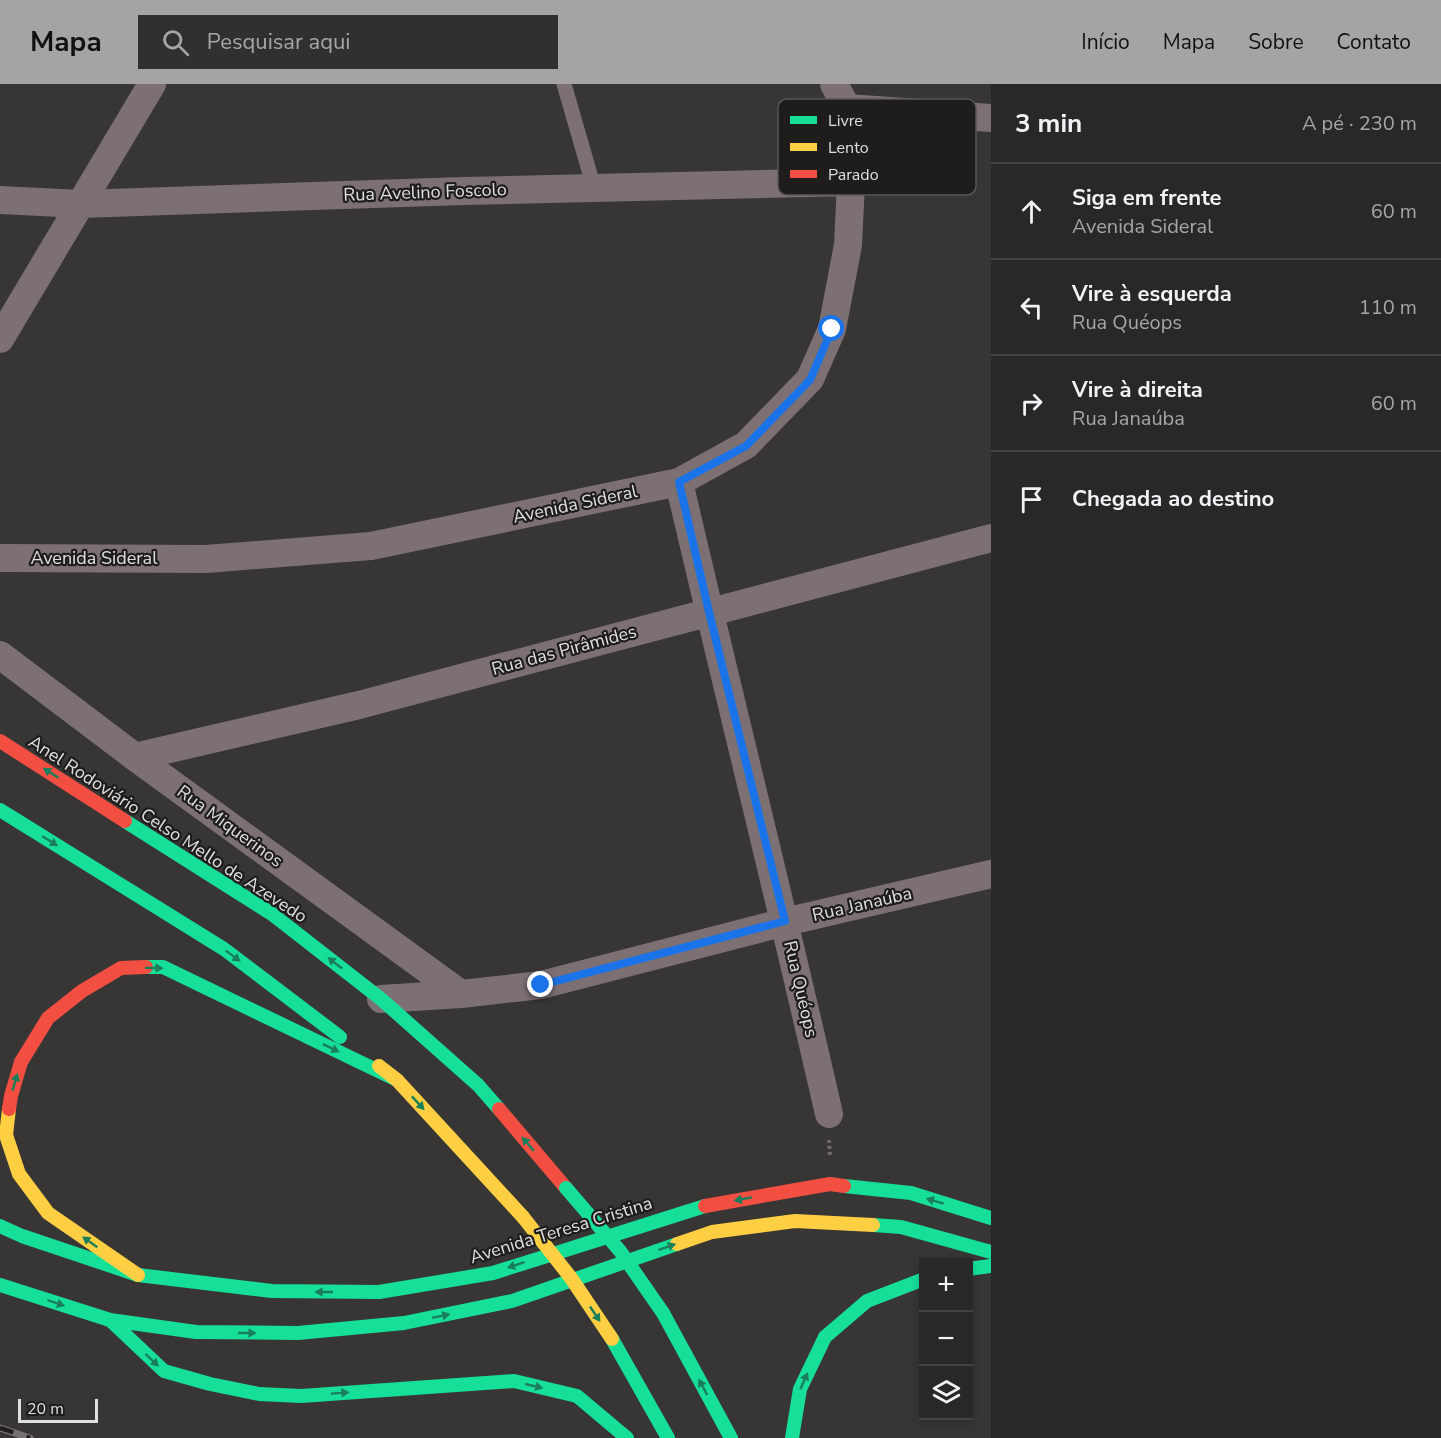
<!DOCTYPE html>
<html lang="pt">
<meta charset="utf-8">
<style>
:root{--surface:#292828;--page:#313030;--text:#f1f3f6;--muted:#a5a6a8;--line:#454445;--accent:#a6a3a3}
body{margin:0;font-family:"Nunito Sans",sans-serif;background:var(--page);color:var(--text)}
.controls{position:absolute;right:18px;bottom:18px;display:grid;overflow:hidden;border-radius:0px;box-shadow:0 3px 9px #0003}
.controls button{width:54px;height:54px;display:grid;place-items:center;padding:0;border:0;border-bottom:2px solid var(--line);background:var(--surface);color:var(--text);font:30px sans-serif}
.scale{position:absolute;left:18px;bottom:15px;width:80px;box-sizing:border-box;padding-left:6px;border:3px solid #e1dede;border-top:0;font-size:16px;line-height:21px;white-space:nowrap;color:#e1dede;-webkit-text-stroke:4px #1e1d1c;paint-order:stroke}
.stop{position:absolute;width:18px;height:18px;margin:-14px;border:4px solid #1a73e8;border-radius:50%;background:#fff}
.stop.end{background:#1a73e8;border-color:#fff;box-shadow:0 2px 6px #0008}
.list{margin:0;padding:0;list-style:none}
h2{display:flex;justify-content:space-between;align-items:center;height:78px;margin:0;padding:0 24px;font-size:26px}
h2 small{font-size:20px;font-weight:400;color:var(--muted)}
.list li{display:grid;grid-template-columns:39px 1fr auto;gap:18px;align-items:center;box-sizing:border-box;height:96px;padding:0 24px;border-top:2px solid var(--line)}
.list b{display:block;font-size:22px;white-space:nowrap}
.list p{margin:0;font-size:20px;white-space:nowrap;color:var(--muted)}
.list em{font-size:20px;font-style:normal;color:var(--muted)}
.icon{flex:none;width:33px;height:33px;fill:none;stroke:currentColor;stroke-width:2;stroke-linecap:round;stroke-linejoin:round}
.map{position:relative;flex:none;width:991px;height:1354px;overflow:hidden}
header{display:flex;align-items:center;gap:36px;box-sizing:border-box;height:84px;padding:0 30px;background:var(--accent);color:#111}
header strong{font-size:28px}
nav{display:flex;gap:33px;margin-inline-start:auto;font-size:21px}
.search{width:420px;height:54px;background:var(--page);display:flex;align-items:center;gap:15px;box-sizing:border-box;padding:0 21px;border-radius:0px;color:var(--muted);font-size:22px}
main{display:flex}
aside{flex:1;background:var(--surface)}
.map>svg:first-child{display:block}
</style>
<header>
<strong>Mapa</strong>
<div class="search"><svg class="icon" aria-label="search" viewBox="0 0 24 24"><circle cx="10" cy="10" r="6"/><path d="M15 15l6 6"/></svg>Pesquisar aqui</div>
<nav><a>Início</a><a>Mapa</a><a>Sobre</a><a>Contato</a></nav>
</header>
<main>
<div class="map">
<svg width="991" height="1354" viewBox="0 0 991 1354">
<rect width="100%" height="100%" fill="#373635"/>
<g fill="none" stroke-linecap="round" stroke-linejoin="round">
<path stroke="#726b6c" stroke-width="4" stroke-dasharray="3 3" stroke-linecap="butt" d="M829,1056L830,1072"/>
<path stroke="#7c7073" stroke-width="15" d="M564,0L594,104"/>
<path stroke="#7c7073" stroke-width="28" d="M847,24L991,34
M0,116L81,120L463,107L851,98
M0,255L152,0
M679,398C728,609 781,819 829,1030
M0,474L206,475L371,462L679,398L746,361L810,295L832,245L848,161L851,98L847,24L834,0
M0,571L135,673L461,910
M135,673L359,621L991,454
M381,915L461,910L541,901L785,838L991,790"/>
<path stroke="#16e098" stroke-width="14" d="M0,726L224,865L340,953
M125,737L272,830L381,915L478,1001L499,1025
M146,883H163L397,996
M844,1102L911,1109L991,1134
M873,1141L901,1143L991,1168
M0,1142L22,1152L138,1191L272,1207L379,1208L493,1189L705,1122
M968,1185L991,1182
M0,1201L110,1236L196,1248L298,1249L404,1239L512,1217L677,1160
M663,1229L731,1354
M110,1236L164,1287L210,1300L259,1310L301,1312L514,1297L577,1312L627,1354
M612,1255L668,1354
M792,1354L800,1305L825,1253L867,1217L924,1195"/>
<path stroke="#ffcf43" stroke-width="14" d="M379,982L397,996L523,1133
M9,1025L6,1051L19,1090L48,1129L138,1191
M677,1160L712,1148L795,1137L873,1141"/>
<path stroke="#f24e42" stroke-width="14" d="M0,657L125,737
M9,1025L11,1012L21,978L48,934L82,907L121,884L146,883
M499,1025L566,1104
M705,1122L830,1100L844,1102"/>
<g stroke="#777171" stroke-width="7">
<path id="rail" d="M0,1344L30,1354"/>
</g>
<use href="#rail" stroke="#1e1d1c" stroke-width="4.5" stroke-dasharray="14" stroke-linecap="butt"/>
<path stroke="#16e098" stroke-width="14" d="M566,1104L620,1167L663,1229"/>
<path stroke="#ffcf43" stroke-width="14" d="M523,1133L571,1194L612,1255"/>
</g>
<defs><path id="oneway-solid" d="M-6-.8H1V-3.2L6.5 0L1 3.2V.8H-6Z" transform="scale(1.5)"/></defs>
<g fill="#1a7e5a">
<use href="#oneway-solid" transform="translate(51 689) rotate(-148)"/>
<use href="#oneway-solid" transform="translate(50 757) rotate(32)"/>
<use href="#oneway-solid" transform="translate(233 872) rotate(37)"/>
<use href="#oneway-solid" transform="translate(335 879) rotate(-142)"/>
<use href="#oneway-solid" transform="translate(154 884) rotate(1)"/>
<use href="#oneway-solid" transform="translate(331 964) rotate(26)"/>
<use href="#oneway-solid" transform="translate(15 998) rotate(-74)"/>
<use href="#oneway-solid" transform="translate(418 1019) rotate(47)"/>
<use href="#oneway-solid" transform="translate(528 1060) rotate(-130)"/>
<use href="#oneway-solid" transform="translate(743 1115) rotate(170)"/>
<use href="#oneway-solid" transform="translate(935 1117) rotate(-163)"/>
<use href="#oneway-solid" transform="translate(90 1158) rotate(-145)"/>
<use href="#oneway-solid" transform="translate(667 1163) rotate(-19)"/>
<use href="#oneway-solid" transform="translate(516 1181) rotate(162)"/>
<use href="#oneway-solid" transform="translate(324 1208) rotate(-180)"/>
<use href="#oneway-solid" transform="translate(56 1219) rotate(18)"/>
<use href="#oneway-solid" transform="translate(595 1230) rotate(56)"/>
<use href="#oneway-solid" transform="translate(441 1232) rotate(-12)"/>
<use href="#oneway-solid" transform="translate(247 1249)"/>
<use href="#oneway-solid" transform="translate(152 1276) rotate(43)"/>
<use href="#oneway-solid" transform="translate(804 1297) rotate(-66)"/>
<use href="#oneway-solid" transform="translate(534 1302) rotate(13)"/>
<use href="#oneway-solid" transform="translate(703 1303) rotate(-118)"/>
<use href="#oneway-solid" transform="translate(340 1309) rotate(-4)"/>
</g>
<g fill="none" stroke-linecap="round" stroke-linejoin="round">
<path stroke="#1a73e8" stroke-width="8" d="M541,901L785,837L709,528L679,398L746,362L810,296L832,245"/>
</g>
<g text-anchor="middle" stroke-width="4.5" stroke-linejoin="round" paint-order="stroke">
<g font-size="18" fill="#e1dede" stroke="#1e1d1c">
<text transform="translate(425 108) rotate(-2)" y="6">Rua Avelino Foscolo</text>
<text transform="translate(575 420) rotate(-12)" y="6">Avenida Sideral</text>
<text x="94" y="480">Avenida Sideral</text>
<text transform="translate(564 566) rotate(-15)" y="6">Rua das Pirâmides</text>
<text transform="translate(230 742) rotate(36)" y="6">Rua Miquerinos</text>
<text transform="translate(168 745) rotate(33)" y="6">Anel Rodoviário Celso Mello de Azevedo</text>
<text transform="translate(862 820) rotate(-13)" y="6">Rua Janaúba</text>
<text transform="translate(801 905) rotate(77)" y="6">Rua Quéops</text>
<text transform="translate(561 1146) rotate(-17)" y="6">Avenida Teresa Cristina</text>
</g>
</g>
<rect x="778" y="15" width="198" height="96" rx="9" fill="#1e1d1c" stroke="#585756" stroke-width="1.5"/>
<rect x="790" y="32" width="27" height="8" fill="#16e098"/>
<rect x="790" y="59" width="27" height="8" fill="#ffcf43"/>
<rect x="790" y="86" width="27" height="8" fill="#f24e42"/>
<g font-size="16" fill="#e1dede">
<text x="828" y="42">Livre</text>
<text x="828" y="69">Lento</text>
<text x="828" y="96">Parado</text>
</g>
</svg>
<div class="controls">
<button>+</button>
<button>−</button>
<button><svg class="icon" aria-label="layers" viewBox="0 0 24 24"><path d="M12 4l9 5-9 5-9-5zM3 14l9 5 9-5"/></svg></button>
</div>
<div class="scale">20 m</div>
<div class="stop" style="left:832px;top:245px"></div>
<div class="stop end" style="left:541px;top:901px"></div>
</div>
<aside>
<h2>3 min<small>A pé · 230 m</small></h2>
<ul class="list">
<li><svg class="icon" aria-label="ahead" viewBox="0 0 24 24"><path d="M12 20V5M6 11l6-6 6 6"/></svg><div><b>Siga em frente</b><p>Avenida Sideral</p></div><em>60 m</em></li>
<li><svg class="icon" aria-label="left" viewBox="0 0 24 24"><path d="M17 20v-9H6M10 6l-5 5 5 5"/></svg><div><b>Vire à esquerda</b><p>Rua Quéops</p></div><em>110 m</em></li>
<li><svg class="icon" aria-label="right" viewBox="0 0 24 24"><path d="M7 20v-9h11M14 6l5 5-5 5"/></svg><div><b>Vire à direita</b><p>Rua Janaúba</p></div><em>60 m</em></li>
<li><svg class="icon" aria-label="arrive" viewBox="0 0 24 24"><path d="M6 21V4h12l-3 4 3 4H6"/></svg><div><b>Chegada ao destino</b></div></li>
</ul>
</aside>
</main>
